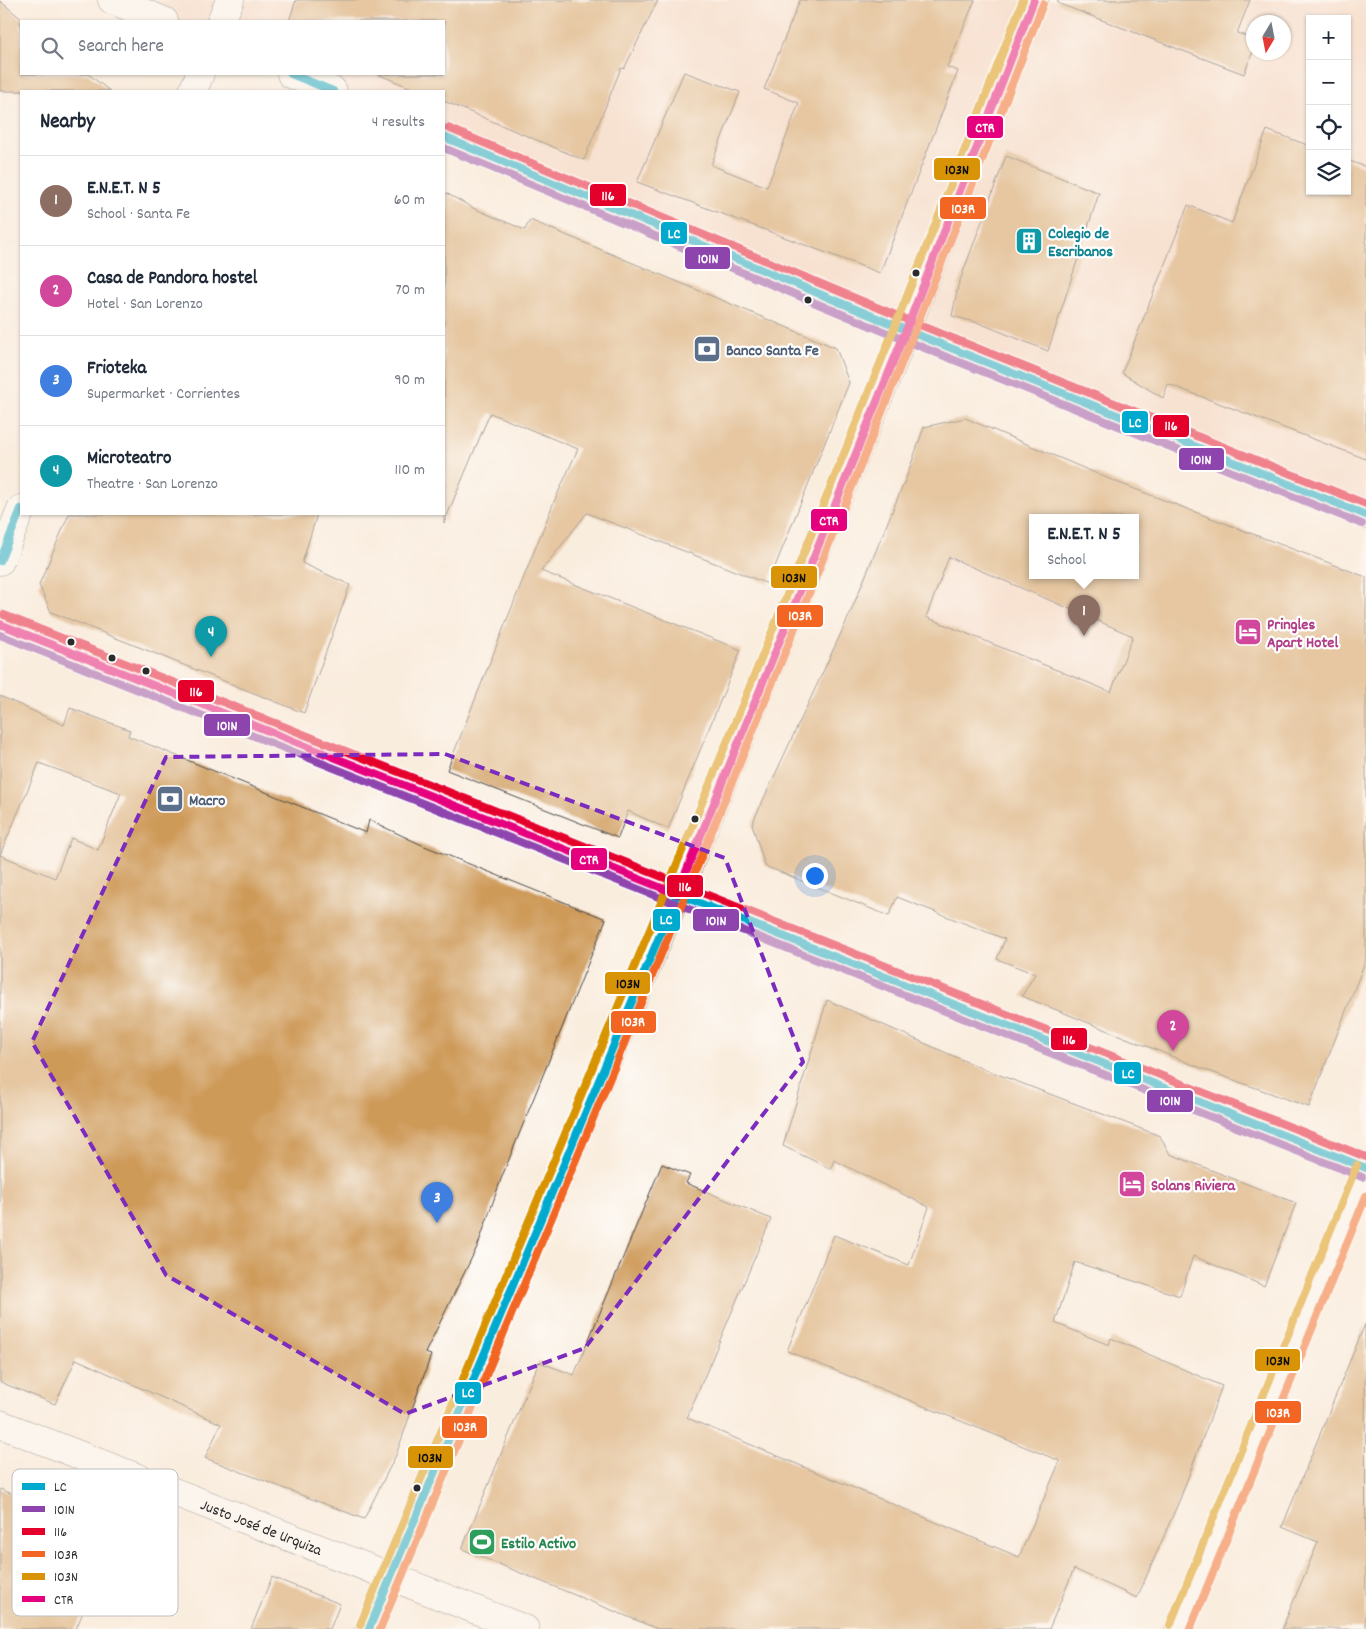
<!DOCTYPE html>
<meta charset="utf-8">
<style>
:root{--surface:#fff;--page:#f2f2f3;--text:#1f2937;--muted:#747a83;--line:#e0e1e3;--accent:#b5179e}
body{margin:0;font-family:Dekko,sans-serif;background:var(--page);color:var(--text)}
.controls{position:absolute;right:15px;top:15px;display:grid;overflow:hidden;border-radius:0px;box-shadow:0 1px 4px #0004}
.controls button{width:45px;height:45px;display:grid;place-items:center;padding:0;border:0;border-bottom:1px solid var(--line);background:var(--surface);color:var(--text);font:25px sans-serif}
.compass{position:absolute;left:1246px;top:15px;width:45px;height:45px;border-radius:50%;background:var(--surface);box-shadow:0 1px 4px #0004;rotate:190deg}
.you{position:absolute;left:814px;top:875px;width:18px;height:18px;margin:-12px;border:4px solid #fff;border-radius:50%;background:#1a73e8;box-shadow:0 0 0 8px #1a73e833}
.badge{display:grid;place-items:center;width:32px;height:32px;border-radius:50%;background:var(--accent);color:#fff;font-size:16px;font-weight:700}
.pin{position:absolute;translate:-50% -41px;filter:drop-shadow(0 1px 2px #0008)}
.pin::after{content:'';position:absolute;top:26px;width:18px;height:15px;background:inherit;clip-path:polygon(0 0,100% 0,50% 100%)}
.popup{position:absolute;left:1029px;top:514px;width:110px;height:65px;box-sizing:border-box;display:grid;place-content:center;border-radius:0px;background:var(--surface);filter:drop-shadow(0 1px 4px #0005);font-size:16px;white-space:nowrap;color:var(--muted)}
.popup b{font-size:19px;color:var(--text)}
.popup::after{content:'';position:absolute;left:50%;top:100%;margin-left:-10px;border:10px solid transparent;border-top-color:var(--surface)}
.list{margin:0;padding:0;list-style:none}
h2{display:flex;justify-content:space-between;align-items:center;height:65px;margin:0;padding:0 20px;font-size:21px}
h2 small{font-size:16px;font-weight:400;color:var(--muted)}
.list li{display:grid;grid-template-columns:32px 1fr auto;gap:15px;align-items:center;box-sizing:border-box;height:90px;padding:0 20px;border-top:1px solid var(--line)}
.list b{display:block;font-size:19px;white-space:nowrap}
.list p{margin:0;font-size:16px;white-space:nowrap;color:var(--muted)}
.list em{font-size:16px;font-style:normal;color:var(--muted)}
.icon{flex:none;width:28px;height:28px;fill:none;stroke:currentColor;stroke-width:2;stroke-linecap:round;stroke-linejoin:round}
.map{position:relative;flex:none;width:1366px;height:1629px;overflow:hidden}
.search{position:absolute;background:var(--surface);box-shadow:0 1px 4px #0004;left:20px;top:20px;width:425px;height:55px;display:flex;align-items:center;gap:12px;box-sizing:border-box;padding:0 18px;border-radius:0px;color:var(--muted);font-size:19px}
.panel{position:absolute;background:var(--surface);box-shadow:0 1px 4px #0004;left:20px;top:90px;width:425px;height:425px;border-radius:0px}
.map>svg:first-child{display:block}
</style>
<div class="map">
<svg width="1366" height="1629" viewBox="0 0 1366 1629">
<rect width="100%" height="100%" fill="#fff"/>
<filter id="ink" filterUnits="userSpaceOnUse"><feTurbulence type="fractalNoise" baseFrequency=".02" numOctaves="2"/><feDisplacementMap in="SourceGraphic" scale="10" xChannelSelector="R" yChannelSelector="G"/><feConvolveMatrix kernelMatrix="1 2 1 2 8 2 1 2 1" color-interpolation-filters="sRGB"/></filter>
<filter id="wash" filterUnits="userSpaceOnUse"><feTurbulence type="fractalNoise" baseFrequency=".0096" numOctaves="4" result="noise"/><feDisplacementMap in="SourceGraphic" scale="20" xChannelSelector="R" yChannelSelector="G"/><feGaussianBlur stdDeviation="1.12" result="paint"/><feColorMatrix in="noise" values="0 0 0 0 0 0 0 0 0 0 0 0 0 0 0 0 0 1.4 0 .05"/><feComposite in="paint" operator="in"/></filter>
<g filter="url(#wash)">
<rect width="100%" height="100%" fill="#f9edde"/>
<path fill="#f4d3c0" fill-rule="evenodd" d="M112,0H1366V515L444,137V91H333L291,74H444V21H164ZM1310,19H1347V191H1310ZM1254,22H1284V52H1254Z
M908,473L1033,575H1135L1143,705L950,627L937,656L849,616Z"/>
<g id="blocks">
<path fill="#ce9a59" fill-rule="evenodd" d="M296,0H658L624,69L621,68L584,160L444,101V91H419L377,74H444V21H289Z
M800,0H975L947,67L958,71L880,273L637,182L684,72L740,92L711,165L767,187L799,103L764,89Z
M1058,0H1250L1237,33L1254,39V49L1244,74L1057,3Z
M0,1L24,21H21V74H88L110,91H0Z
M1267,130L1310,146V191H1347V160L1366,167V459L1168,384L1163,398L1122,373L1188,205L1232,223Z
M1006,156L1099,193L1048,351L979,323L952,316L958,286Z
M444,192L473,208L525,230L530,220L836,348L849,383L768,584L587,513L541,571L741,650L668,829L628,811L618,838L447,770L553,504L578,449L490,413L444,523Z
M965,418L1119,483L1366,577V959L1309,1107L1206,1070L1022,996L1035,974L997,959L1005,939L897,897L889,916L765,866L752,824L849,616L908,473L924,427ZM1033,517H1135V575H1033ZM949,557L1133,636L1111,692L926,617Z
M69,514H317L302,563L350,585L304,713L51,612L39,585Z
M0,696L64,725L70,708L130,730L128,736L366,833L369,820L422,845L606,919L501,1179L478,1245L425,1353L431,1355L396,1455L364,1519L205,1458L221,1424L76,1359L55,1404L0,1382ZM39,763L121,793L98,850L71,838L55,878L0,855Z
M827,1000L976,1066L1160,1136L1170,1154L1296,1203L1264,1286L1193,1256L1180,1296L1075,1262L1055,1323L1109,1345L1111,1338L1222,1386L1180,1499L1137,1598L1074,1569L1049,1629H658L462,1549L539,1362L574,1375L662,1164L690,1175L686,1183L771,1219L687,1418L1019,1557L1060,1461L787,1351L834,1235L909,1265L929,1207L834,1160L831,1169L783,1146Z
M1365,1324L1366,1629H1282L1318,1542L1282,1527Z
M0,1489L115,1534L76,1629H0Z
M272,1577L340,1604L330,1629H251Z"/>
</g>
</g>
<g filter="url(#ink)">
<use href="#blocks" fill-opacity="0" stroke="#4a4846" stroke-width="1"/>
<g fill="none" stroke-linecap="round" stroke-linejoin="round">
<g stroke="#4a4846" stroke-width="29">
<g id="minor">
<path id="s1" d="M0,1424L525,1629"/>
<path d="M1179,1629L1366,1169"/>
</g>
</g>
<g stroke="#4a4846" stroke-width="29">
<path id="major" d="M112,0L164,21
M221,21L230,0
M291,74L333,91
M193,91L200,74
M444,137L906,330L1366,515
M0,561L21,509
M0,624L1366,1168
M369,1629L677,894L906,330L1034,0"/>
</g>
<use href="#minor" stroke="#fff" stroke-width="28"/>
<use href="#major" stroke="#fff" stroke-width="28"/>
<g stroke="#fff" stroke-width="11">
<path id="bus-1" d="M291,74L333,91
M444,137L906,330L1366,515
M0,561L21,509
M369,1629L677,894L1366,1168"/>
</g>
<g stroke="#fff" stroke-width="11">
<path id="bus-2" d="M444,148L902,339L1362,524
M0,635L1362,1177"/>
</g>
<g stroke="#fff" stroke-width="11">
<path id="bus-3" d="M448,128L910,321L1366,504
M4,615L1366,1157"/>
</g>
<g stroke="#fff" stroke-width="11">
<path id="bus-4" d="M380,1629C606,1089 832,549 1043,4
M1190,1629L1366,1196"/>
</g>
<g stroke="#fff" stroke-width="11">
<path id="bus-5" d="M360,1625C586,1085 812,546 1023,0
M1170,1625L1357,1165"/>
</g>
<g stroke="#fff" stroke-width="11">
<path id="bus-6" d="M0,624L677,894L906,330L1034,0"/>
</g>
<use href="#bus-1" stroke="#00a9ce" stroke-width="8"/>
<use href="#bus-2" stroke="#8e44ad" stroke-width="8"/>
<use href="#bus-3" stroke="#e4002b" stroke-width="8"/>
<use href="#bus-4" stroke="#f26522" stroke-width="8"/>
<use href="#bus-5" stroke="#d89406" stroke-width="8"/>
<use href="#bus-6" stroke="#e5007d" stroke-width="8"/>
</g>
</g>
<path d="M0 0H1366V1629H0ZM445,754L725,858L803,1062L585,1348L405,1414L166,1275L32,1042L166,757Z" fill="#f9edde" fill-opacity=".55" fill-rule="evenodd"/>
<path fill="none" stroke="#7b2cbf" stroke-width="4" stroke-dasharray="10 6" stroke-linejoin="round" d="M445,754L725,858L803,1062L585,1348L405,1414L166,1275L32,1042L166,757Z"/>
<defs>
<g id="building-square" transform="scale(1.4375)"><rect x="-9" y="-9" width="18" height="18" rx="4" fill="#0f9aa8" stroke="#fff"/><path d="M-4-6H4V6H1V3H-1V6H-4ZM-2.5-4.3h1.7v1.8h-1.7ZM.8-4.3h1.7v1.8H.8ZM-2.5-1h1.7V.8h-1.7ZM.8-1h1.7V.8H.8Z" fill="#fff"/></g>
<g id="bank-square" transform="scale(1.4375)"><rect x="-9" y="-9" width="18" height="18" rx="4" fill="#5c6f8a" stroke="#fff"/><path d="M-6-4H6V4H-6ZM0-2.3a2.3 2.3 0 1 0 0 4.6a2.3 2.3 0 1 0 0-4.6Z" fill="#fff"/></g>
<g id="hotel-square" transform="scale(1.4375)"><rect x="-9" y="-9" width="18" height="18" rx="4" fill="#d1479c" stroke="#fff"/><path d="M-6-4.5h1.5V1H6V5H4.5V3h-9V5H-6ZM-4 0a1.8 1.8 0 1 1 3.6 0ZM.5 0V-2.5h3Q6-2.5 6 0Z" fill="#fff"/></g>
<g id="stadium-square" transform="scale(1.4375)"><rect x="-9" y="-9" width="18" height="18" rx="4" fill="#2e9e5b" stroke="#fff"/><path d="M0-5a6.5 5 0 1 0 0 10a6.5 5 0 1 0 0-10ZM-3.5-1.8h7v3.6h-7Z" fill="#fff"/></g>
</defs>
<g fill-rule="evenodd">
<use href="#building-square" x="1029" y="241"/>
<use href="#bank-square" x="707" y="349"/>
<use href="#hotel-square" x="1248" y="632"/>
<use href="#bank-square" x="170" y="799"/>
<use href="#hotel-square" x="1132" y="1184"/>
<use href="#stadium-square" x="482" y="1542"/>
</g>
<g fill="#2b2b2b" stroke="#fff" stroke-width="2">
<circle cx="916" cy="273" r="4.5"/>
<circle cx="808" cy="300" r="4.5"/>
<circle cx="71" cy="642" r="4.5"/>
<circle cx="112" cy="658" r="4.5"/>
<circle cx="146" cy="671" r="4.5"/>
<circle cx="695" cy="819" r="4.5"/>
<circle cx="417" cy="1488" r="4.5"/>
</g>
<g text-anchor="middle" stroke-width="4.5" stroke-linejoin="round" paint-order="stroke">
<g font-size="16" font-weight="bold" fill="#0d838f" stroke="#fff" text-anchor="start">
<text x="1048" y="238">Colegio de<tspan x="1048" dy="18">Escribanos</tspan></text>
</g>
<g font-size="16" font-weight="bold" fill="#4e5e75" stroke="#fff" text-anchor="start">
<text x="726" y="355">Banco Santa Fe</text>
<text x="189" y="805">Macro</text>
</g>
<g font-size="16" font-weight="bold" fill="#b23c85" stroke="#fff" text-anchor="start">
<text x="1267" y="629">Pringles<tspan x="1267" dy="18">Apart Hotel</tspan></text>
<text x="1151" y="1190">Solans Riviera</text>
</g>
<g font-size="16" fill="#2b2b2b" stroke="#fff">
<text dy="6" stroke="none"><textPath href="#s1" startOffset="281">Justo José de Urquiza</textPath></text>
</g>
<g font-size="16" font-weight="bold" fill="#27864d" stroke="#fff" text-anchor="start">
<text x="501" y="1548">Estilo Activo</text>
</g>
</g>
<rect x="12" y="1469" width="166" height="147" rx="8" fill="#fff" stroke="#bfbfbf" stroke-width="1"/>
<rect x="22" y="1483" width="23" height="7" fill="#00a9ce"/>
<rect x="22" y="1506" width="23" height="6" fill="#8e44ad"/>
<rect x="22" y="1528" width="23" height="7" fill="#e4002b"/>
<rect x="22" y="1551" width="23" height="6" fill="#f26522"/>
<rect x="22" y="1573" width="23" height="7" fill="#d89406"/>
<rect x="22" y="1596" width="23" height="6" fill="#e5007d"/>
<g font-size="14" fill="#2b2b2b">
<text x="54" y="1491">LC</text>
<text x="54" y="1514">101N</text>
<text x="54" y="1536">116</text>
<text x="54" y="1559">103R</text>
<text x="54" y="1581">103N</text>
<text x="54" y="1604">CTR</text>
</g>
<g stroke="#fff" stroke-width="2">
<rect x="966" y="115" width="38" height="24" rx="5" fill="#e5007d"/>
<rect x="933" y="157" width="48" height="24" rx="5" fill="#d89406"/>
<rect x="589" y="183" width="38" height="24" rx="5" fill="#e4002b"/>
<rect x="939" y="196" width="48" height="24" rx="5" fill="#f26522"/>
<rect x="660" y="221" width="28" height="24" rx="5" fill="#00a9ce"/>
<rect x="684" y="246" width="47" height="24" rx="5" fill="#8e44ad"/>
<rect x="1121" y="410" width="28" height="24" rx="5" fill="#00a9ce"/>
<rect x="1152" y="414" width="38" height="24" rx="5" fill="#e4002b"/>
<rect x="1178" y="447" width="47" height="24" rx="5" fill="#8e44ad"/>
<rect x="810" y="508" width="38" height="24" rx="5" fill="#e5007d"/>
<rect x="770" y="565" width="48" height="24" rx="5" fill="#d89406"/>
<rect x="776" y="604" width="48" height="24" rx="5" fill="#f26522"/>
<rect x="177" y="679" width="38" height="24" rx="5" fill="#e4002b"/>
<rect x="203" y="713" width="48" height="24" rx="5" fill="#8e44ad"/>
<rect x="570" y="847" width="38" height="24" rx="5" fill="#e5007d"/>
<rect x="666" y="874" width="38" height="24" rx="5" fill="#e4002b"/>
<rect x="652" y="908" width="29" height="24" rx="5" fill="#00a9ce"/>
<rect x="692" y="908" width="48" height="24" rx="5" fill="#8e44ad"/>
<rect x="604" y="971" width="47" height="24" rx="5" fill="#d89406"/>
<rect x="610" y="1010" width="47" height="24" rx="5" fill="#f26522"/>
<rect x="1050" y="1027" width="38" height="24" rx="5" fill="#e4002b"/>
<rect x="1113" y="1061" width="29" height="24" rx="5" fill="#00a9ce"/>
<rect x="1146" y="1089" width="48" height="24" rx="5" fill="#8e44ad"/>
<rect x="1254" y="1348" width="47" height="24" rx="5" fill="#d89406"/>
<rect x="454" y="1381" width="28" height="24" rx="5" fill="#00a9ce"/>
<rect x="1254" y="1400" width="48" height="24" rx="5" fill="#f26522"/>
<rect x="441" y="1415" width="47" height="24" rx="5" fill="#f26522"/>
<rect x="407" y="1445" width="47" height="24" rx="5" fill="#d89406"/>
</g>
<g font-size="14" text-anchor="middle" font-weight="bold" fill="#fff">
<text x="985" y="132">CTR</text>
<text x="608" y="200">116</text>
<text x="963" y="213">103R</text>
<text x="674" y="238">LC</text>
<text x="708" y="263">101N</text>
<text x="1135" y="427">LC</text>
<text x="1171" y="430">116</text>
<text x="1201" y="464">101N</text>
<text x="829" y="525">CTR</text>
<text x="800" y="620">103R</text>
<text x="196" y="696">116</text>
<text x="227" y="730">101N</text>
<text x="589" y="864">CTR</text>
<text x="685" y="891">116</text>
<text x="666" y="924">LC</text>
<text x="716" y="925">101N</text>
<text x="633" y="1026">103R</text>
<text x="1069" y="1044">116</text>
<text x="1128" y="1078">LC</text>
<text x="1170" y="1105">101N</text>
<text x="468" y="1397">LC</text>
<text x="1278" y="1417">103R</text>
<text x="465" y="1431">103R</text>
</g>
<g font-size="14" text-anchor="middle" font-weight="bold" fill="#111">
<text x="957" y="174">103N</text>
<text x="794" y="582">103N</text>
<text x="628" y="988">103N</text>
<text x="1278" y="1365">103N</text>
<text x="430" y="1462">103N</text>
</g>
</svg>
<div class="controls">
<button>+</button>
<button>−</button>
<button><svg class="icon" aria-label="locate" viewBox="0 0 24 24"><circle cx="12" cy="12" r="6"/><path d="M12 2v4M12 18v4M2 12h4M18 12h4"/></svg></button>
<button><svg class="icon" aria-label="layers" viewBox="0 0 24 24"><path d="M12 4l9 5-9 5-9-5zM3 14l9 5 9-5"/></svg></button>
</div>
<svg class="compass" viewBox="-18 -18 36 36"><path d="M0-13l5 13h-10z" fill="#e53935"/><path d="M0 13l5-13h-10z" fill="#747a83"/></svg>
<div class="you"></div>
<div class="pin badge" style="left:1084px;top:636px;background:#8d6e63">1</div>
<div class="popup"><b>E.N.E.T. N 5</b>School</div>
<div class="pin badge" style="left:1173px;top:1051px;background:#d1479c">2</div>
<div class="pin badge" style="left:437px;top:1223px;background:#3f7fe0">3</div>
<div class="pin badge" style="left:211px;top:657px;background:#0f9aa8">4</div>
<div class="search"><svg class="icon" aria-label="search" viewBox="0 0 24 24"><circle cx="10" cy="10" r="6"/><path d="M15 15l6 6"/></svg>Search here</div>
<section class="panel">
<h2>Nearby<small>4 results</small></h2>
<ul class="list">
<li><span class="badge" style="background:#8d6e63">1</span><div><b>E.N.E.T. N 5</b><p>School · Santa Fe</p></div><em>60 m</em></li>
<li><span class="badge" style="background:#d1479c">2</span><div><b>Casa de Pandora hostel</b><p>Hotel · San Lorenzo</p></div><em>70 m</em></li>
<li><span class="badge" style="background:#3f7fe0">3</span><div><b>Frioteka</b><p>Supermarket · Corrientes</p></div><em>90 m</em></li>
<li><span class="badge" style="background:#0f9aa8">4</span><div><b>Microteatro</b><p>Theatre · San Lorenzo</p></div><em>110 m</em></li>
</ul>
</section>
</div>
